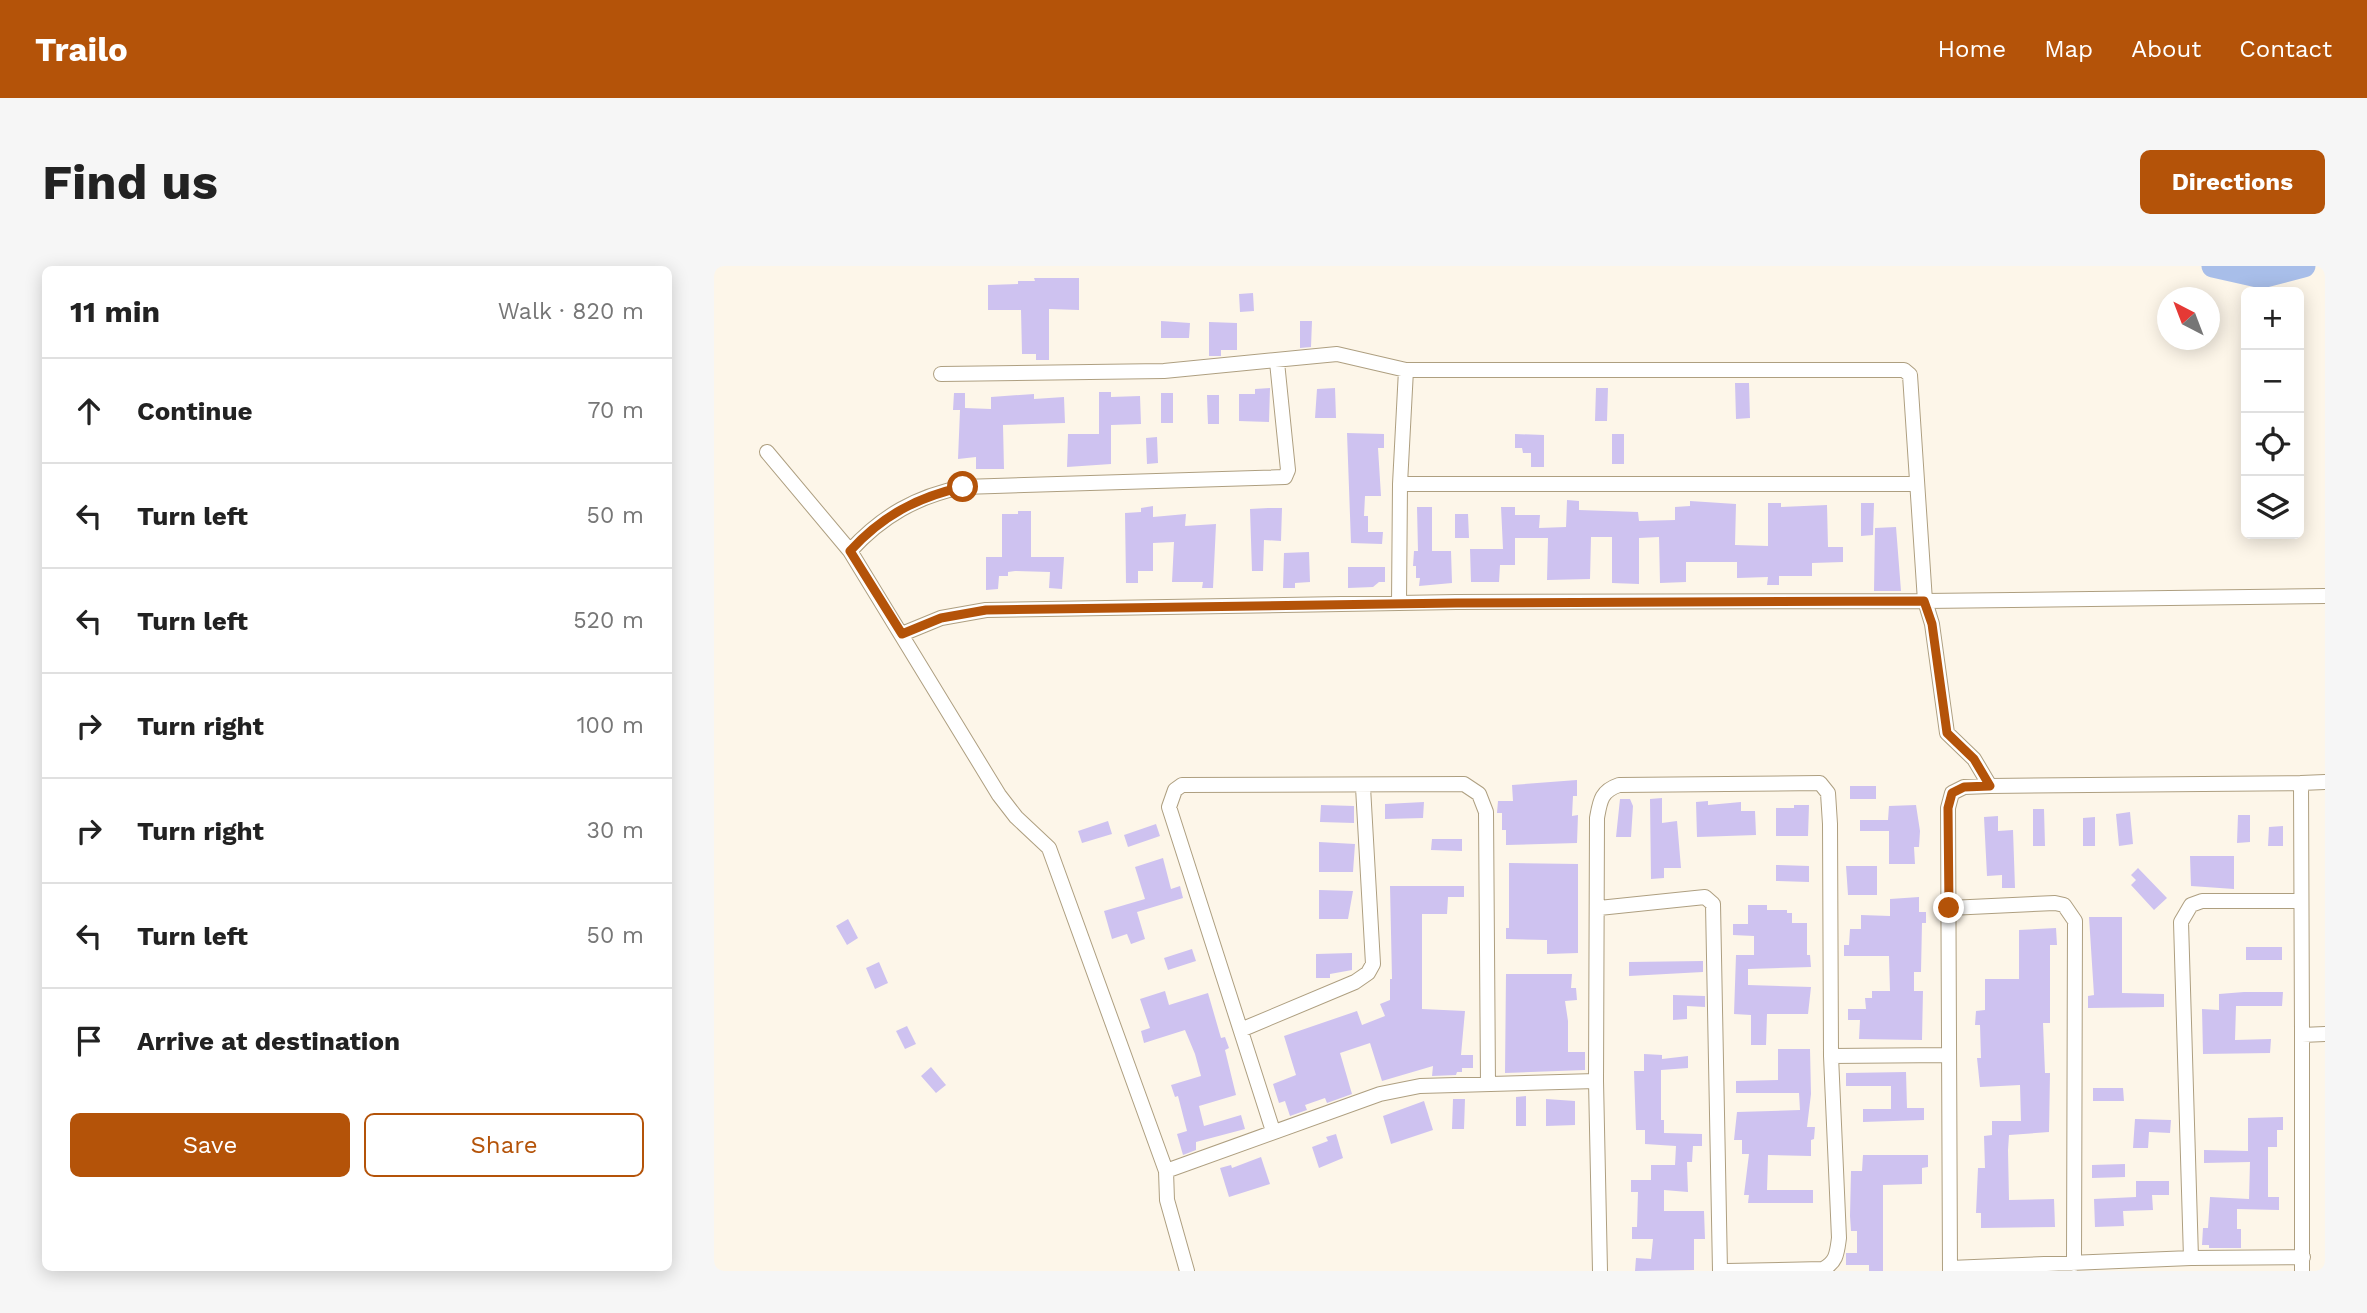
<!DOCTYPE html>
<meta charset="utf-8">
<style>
:root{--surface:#fff;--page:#f6f6f6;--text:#222;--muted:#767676;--line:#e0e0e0;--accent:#b45309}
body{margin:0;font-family:"Work Sans",sans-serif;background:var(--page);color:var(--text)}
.controls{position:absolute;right:21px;top:21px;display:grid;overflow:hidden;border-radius:10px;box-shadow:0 4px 18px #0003}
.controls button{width:63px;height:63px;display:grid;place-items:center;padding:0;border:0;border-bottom:2px solid var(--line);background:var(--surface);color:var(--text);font:35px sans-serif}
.compass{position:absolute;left:1443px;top:21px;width:63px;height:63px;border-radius:50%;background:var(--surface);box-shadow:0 4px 18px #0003;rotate:318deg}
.stop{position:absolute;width:21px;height:21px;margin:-16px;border:5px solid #b45309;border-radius:50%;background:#fff}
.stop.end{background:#b45309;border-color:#fff;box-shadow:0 2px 7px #0008}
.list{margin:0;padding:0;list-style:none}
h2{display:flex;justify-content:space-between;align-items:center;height:91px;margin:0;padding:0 28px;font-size:30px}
h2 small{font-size:23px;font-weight:400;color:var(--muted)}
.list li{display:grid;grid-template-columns:46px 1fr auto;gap:21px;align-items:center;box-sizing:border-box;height:105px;padding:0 28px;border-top:2px solid var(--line)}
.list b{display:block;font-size:26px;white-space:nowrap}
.list em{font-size:23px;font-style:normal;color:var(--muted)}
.actions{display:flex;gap:14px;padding:21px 28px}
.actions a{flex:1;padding:16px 0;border:2px solid var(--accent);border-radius:10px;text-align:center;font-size:24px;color:var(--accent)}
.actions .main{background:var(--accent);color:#fff}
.icon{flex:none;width:38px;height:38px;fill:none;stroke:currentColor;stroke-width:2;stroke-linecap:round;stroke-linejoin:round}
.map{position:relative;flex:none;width:1611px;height:1005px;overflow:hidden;border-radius:10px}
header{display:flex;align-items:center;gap:42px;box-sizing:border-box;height:98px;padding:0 35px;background:var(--accent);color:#fff}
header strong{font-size:33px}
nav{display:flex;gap:38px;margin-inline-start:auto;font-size:24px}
.intro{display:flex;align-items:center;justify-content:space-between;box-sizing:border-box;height:168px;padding:0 42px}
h1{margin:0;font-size:49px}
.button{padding:18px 32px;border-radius:10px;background:var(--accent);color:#fff;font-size:24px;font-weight:700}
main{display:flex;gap:42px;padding:0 42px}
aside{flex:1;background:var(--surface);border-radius:10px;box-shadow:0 4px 18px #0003}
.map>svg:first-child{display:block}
</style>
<header>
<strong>Trailo</strong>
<nav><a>Home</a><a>Map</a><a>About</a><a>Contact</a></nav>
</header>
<div class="intro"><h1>Find us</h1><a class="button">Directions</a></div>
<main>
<aside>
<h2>11 min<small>Walk · 820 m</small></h2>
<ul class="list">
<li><svg class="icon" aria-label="ahead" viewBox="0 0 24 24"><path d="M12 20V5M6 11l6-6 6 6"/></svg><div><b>Continue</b></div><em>70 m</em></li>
<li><svg class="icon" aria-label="left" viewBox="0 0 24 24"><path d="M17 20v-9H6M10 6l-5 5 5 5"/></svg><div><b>Turn left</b></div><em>50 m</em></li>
<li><svg class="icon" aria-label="left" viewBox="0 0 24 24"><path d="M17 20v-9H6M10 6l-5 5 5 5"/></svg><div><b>Turn left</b></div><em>520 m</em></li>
<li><svg class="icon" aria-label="right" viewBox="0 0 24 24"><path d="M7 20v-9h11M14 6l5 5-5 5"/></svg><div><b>Turn right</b></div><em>100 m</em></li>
<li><svg class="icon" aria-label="right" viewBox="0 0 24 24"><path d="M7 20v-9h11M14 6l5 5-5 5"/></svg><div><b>Turn right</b></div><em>30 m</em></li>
<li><svg class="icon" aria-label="left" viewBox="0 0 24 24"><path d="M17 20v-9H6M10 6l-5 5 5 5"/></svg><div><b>Turn left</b></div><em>50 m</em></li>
<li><svg class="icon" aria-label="arrive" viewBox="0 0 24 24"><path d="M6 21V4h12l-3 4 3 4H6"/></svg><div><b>Arrive at destination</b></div></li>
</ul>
<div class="actions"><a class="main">Save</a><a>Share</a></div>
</aside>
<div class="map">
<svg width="1611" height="1005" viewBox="0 0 1611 1005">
<rect width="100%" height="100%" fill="#fdf6e9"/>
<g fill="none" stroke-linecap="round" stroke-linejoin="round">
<path stroke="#a8bee9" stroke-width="23" d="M1499,0L1548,11L1590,0"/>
</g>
<path fill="#cec2f0" d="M320,12H365V44L335,43V94H322V88H308L307,44H274V19L304,18V15H321Z
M539,27L540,45L526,46L525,28Z
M447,55L476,57L475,72H447Z
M586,55H598L597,81L586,82Z
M495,56L523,57V84H507V90H495Z
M1021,117H1035L1036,152L1022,153Z
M556,122L555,156L525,155V128H541V123Z
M621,122L622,152H601L603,123Z
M882,122H894L893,155H881Z
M385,126H397V131L426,130L427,158L397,159V198L353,201L354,168H385Z
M240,127H251V142L277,143V131L320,128V133L350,131L351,157L289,159L290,203H262V191L244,193L246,144H239Z
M447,127H459V157H447Z
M493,129H505V158H494Z
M633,167L670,168V182H664L667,230H651L650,250H654V266H669L668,278L637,277Z
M801,168L830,169V201H817V187H809L808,182H801Z
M898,168H910V198H898Z
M443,171L444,197L433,198L432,172Z
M853,234L865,235V244L924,246L925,255L961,254V241L976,240V235L1022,238L1021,279L1054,280V237H1067V241L1113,239L1114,281H1129V296L1098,297V310H1065V319H1053L1054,311L1023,312V296H972V316L946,317L945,271L925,272V318L898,317V271H877L876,313L833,314L834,272H801V299H786L785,316H757L756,283H789L787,241H801V249H826L825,262L852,261Z
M1147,237H1160L1159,269L1147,270Z
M439,240V251L472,248L471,260L502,258L499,322H488L489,316H458L460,276L439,277V305H424V317H412L411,247L427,246V242Z
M703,241H718V285H737L738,317L705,320L706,312H702V300H699L700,285H704Z
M554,242H568L567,275L550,274L549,305H538L536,243Z
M304,245H317V291H350L348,323L335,322L336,306L301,305L294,306V310H285L284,323L272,324V291H288V248H304Z
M741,248H754L755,272H741Z
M1182,261L1187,325H1160L1161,262Z
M595,286L596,316L581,317V322H569L570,287Z
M634,301H671V316H665L659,321L634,322Z
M863,514V530H859L858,550L864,549L863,577L792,579V564H788V547H783L784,535H799L798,519Z
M1136,520H1162V533H1136Z
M948,532V557L963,555L967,602H950V612L937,613L936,533Z
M906,533H916L919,540L917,571H902Z
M994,535V539L1027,536V545H1041L1042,569L983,571L982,536Z
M710,536L709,552L671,553V538Z
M607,539L640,540V557L606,556Z
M1080,539H1095L1094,570H1062V542H1080Z
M1202,539L1206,565L1205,581H1200L1201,598H1175V565H1146V554H1174L1175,540Z
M1319,543H1330L1331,580H1319Z
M1416,546L1419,578L1405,580L1402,548Z
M1524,549H1536V576L1523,577Z
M1284,550V565L1299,564L1301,622H1288V609L1273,610L1270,551Z
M1381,551V580H1369V552Z
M394,555L398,568L368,577L364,565Z
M442,558L446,570L414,581L410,569Z
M1569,560V580H1554L1555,561Z
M718,573H748V585L717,584Z
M605,576L641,578L639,606H605Z
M1476,590H1520V623L1477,620Z
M449,592L457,623L466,620L469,632L423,646L431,673L417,678L413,668L398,673L390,645L431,633L421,601Z
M795,597L864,598V687L833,688V674L792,673V662H795Z
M1062,599L1095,600V616L1062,615Z
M1132,600H1163V629H1134Z
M1424,602L1453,632L1440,644L1417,619L1422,614L1417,609Z
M676,620H750V631H734L733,648H708V743L751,745L747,789H759V802H748V806H743L742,809L718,810L719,800L668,815L656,777L626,787L638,828L613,837L611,832L591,839L593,844L576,850L571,835L565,837L559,818L582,809L570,770L643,745L648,759L671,750L666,738L676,734V713H678Z
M605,624L639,625L634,653H605Z
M1205,631V646H1212V657H1208L1207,706H1200V725H1209L1208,774L1145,773L1146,754H1134V743H1152L1151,732H1158V725H1176L1175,690H1130V679H1135L1136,663H1147V649L1176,650V633Z
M1034,639H1053V644H1073V647H1078V657H1093V689H1096L1097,701L1034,703V719L1097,721L1094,748H1053L1052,779H1037V749L1020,748L1022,689H1040V670L1019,669V658H1034Z
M1375,651H1408V727L1450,728V741L1374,742V730L1380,729Z
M134,653L144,672L133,679L122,660Z
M1342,662L1343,679H1336V757H1329L1331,807H1336L1335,866L1295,869L1294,884L1295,934L1340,933L1341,961L1267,962V947H1262L1264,902H1271L1270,870L1278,869V855H1307L1306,819L1266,821L1263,792H1267L1266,759H1261L1262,745L1271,744V713H1305V664Z
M1532,681H1568V694H1532Z
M478,683L482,695L454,704L450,692Z
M638,687V704L616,708V712H602V688Z
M989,695V706L915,710V696Z
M165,696L174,717L161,723L152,702Z
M792,708H858L857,722H862L863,734L851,735L854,755V786H871V804L791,807Z
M451,725L455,739L494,727L507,772L511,771L515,782L511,784L522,829L485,840L490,860L527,849L531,863L482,876V884L469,889L463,868L473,865L464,830L461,831L457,819L487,810L481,788L471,764L430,777L427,765L436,762L426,733Z
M1530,726H1569L1568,740H1522L1521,774L1557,773L1556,787L1489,788L1488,743L1505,744V728Z
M959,729L991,730V741L973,740V753L959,754Z
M193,760L202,778L191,783L182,765Z
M1064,783H1096L1097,828L1093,861H1101L1100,873L1097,874V890L1054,889L1053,924H1099V937H1034L1035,929H1030L1035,888H1028V874H1020L1023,846L1086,844L1085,827H1022V815L1064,814Z
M930,788L948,789V793L974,790V802L947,804V854H950V867L988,868V880H979L978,896H973L974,926L950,924V945H990L991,973H980V1004L921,1005L922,992L937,993L939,973H918V961H923L924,926H917V914H937V899H961L962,880L931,878V864H922L920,805H930Z
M217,801L232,819L222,827L207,810Z
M1192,806L1193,842H1210V854L1149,856V843H1177V820H1132V807Z
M1379,822H1409L1410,835H1379Z
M812,830V860H802V831Z
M739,833H751L750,863H738Z
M832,833L861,835V859L832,860Z
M710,835L719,864L677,878L669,850Z
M1569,851V864H1563V881H1554V931H1565V944L1523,943V963H1527V982H1495V979H1488L1489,962H1494L1496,931L1535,933L1536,896L1490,897V884L1534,885V852Z
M1421,853L1457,854L1456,867L1435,866L1434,882H1419Z
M622,868L629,892L605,902L598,881L614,875L612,871Z
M1149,889H1214V901L1208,902V918L1169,919V1005H1155V999H1132V987H1143V965H1137L1136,950L1137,905H1148Z
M547,891L556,918L515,931L506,902L517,899L518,902Z
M1411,898V911L1378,912V899Z
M1422,915H1455V929H1438L1439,944L1409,945L1410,960L1381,961L1380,933L1422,931Z"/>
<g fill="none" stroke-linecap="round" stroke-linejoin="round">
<g stroke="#ae9f80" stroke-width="16">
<path id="minor" d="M227,108L450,105L623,88L692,104H1190L1196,109L1211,335L1611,330
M53,186L136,285L285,529L302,551L335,582L452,905
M686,218L692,104
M136,285C168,250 203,230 249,221L571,211L574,204L563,96
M685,337L686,218H1201
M188,368L227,352L272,344L742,336L1211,335L1218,358L1233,467L1260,493L1276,520
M1587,517L1611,516
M885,642L991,631L999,638L1006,1005
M1235,642L1341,637L1350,639L1361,655L1360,998
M529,763L641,716L654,707L659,698L649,521
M1588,769V1005
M1117,790L1235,789
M559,865L455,541L461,524L468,519L750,518L765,528L772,546L774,818
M1477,992L1467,656L1477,639L1488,635H1587
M1236,1002L1477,992L1589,991
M473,1005L453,934L452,905L666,828L706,820L882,815
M886,1005L882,815L883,552C886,535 887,525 905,519L1106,517L1114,527L1116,558L1117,790L1125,972C1123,986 1123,996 1109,1003L1013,1005
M1236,1005L1234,542L1238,527L1250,521L1276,520L1587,517L1588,769L1611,768"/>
</g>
<use href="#minor" stroke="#fff" stroke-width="14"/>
</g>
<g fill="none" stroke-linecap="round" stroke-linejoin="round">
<path stroke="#b45309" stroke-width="9" d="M249,221C203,231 168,250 136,285L188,368L227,352L272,344L742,337L1210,335L1218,358L1233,467L1260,493L1276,520L1250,521L1238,527L1234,542L1235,642"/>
</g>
</svg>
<div class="controls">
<button>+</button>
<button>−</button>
<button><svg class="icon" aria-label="locate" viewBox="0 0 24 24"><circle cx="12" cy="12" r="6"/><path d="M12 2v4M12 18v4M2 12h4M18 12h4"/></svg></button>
<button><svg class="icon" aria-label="layers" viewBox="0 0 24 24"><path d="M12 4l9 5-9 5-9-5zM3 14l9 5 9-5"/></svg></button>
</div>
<svg class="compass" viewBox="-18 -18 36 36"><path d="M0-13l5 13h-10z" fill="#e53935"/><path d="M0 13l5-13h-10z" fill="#767676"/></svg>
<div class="stop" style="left:249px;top:221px"></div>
<div class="stop end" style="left:1235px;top:642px"></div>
</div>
</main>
